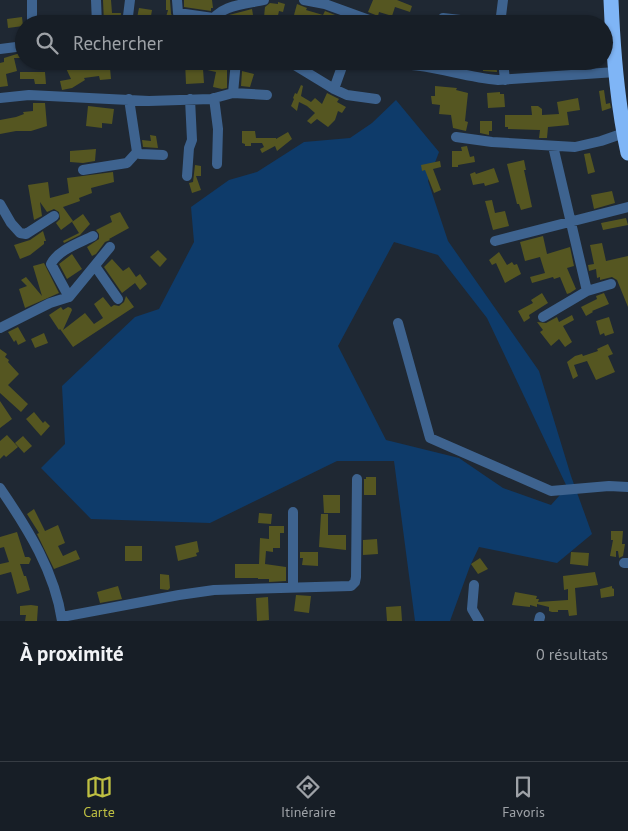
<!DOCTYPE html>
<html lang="fr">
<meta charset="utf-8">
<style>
:root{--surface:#171e26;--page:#242b32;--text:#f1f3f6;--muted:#9ea2a7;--line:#363c43;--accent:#bebf42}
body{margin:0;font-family:"PT Sans",sans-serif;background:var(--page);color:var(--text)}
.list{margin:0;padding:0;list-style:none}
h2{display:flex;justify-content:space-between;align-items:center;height:65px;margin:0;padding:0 20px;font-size:21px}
h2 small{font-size:16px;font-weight:400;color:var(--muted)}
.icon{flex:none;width:28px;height:28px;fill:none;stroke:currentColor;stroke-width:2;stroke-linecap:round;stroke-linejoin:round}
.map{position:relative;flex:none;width:628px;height:621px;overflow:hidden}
.search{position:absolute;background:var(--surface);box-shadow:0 1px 4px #0004;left:15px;right:15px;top:15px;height:55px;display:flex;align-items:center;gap:12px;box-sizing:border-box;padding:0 18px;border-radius:28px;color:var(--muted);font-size:19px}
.sheet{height:140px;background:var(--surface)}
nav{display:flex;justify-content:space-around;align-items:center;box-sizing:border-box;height:70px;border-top:1px solid var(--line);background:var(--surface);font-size:14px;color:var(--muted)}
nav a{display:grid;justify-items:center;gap:2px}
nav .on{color:var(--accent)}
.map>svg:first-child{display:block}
</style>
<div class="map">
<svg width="628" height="621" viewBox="0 0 628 621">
<rect width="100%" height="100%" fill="#1f2833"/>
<path fill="#0e3b6a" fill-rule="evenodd" d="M396,100L439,152L428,181L448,241L539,371L571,476L592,534L557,563L479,547L470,566L450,621H415L394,461H337L210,523L91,519L41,468L65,444L62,386L135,317L159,309L194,242L191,207L229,180L257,172L304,142L350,138L372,123ZM394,242L438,255L487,318L567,487L551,505L503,488L459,458L386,440L338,346Z"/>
<path fill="#555621" d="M103,0H111L112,13H121L120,24H104Z
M166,0H170L171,14L175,19L204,24H164L168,10H166Z
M184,0H212L213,8H211V11L184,7Z
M373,0H397L412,6L410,12L395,7L392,16L379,12L378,16L368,12Z
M278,2L285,4L283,12L279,11L276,24H220L224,18L229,15L252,9L253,15L264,17L265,7L270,3L278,4Z
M297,4L307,8L306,10L323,15L325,11L358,24H322L304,19L294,15Z
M139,8L152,10L150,22L137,18Z
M22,17L23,26L8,28L7,19Z
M20,53V58H14L17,71L6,74L8,86L0,87V63L4,62V58Z
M48,61H76L80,70L110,68L111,79L100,80L99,76L84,78L85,80L72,88L62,90L60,81L71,79L64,64L49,67Z
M185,61H211V63L222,65L223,63L227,64V88L222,89L213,87L216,72L203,69L204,83L186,84Z
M482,61H496L497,72L483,71Z
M242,71L254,74L250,87L241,86Z
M20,72H45L46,84H35L34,79H20Z
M301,85L303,86L301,96L311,102L315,98L322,104L327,93L339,99L337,102L346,107L342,113L338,111L335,120L328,127L317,119L311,124L307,121L315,113L307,106L299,102L297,111L291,106L294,99L293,98L295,93L297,94Z
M435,86L457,88L456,90L468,93L465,121L468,122L466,131L453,128L451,115L439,114L440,105L432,104L431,96H435Z
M604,90L606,104L610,103L611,108L602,111L599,91Z
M500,92V94H504L505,107L488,108L487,93Z
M578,98L580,110L567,112L569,125L548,127L547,138H539L540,130L508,129V127H505V115H532L531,106H538L542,109V115L559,114L557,102Z
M33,103H45L47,126L31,131H16L0,134V120L16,117L24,114L23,112L33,111Z
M88,106L114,109L112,124L102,123V128L86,126Z
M480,121H492V131H489V135L480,133Z
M242,131H255L256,138H276V139L288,132L292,139L277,151L275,146L262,153L260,149L264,147L262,143H251V146H245V144L242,143Z
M150,135L156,136L158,148L143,147L142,140L151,141Z
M467,146L470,157L474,156L475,162L458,165V167H452V151H462L461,147Z
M96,149L95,161L83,163L70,162V151Z
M590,153L595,172L588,174L584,154Z
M524,160L526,170H524L532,207L521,210L519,204H517L507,164Z
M440,161L441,167L433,169L441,190L434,193L425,170L422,171L421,165Z
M195,165L201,166V176H196L201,190L192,193L189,183L193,182Z
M494,168L499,182L485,186L484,183L473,185L470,174L475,172L476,174Z
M113,172L114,182L91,188L92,193L79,198L80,201L63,207L73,221L61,230L56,223L60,219L59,212L54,209L47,212L40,202L42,216L34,220L28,185L48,182L50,198L69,193L67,178Z
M612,191L615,203L594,209L591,195Z
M492,200L495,213L505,211L509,226L493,230L485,201Z
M120,212L129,228L109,239L110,240L105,242L96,254L92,256L87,247L99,239V234L96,230L112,222L110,216Z
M83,214L90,224L80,235L64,243L63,241L79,233L72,222Z
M626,218L628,225L603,230L601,223Z
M43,231L46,241H44V244L30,255L20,259L14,245L30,240Z
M543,236L547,254L570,247L574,266L567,268L576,289L570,293L567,294L560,277L554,279L553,277L532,283L530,277L545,273L540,257L525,261L520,242Z
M602,243L606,261L628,256V307L617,280L612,277L600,280V277L597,278L596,269L589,271L588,265L594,264L590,245Z
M158,250L167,259L160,267L150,257Z
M499,252L507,265L512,262L514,265L517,264L521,274L505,283L496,263L492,265L489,260Z
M72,254L82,269L67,279L59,264Z
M112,259L123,271L129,267L136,277L140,274L147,284L140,290L135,283L122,293L104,267Z
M44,263L59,293L25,308L19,289L27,286L21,280L26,277L42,296L33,266Z
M542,293L548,303L529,315L530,318L524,322L518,311L533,303L531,300Z
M604,293L609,304L592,311L593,312L586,316L581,307L597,299L596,296Z
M126,296L134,307L73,347L60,329L59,330L49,315L61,307L63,310L68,307L71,308L72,310L63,330L85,313L94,324L103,318L94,304L103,297L111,307L114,305L119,306L124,302Z
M572,315L574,320L563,326L572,342L565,347L559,339L551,346L540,332L543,330L537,322L546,323L557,317L559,322Z
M609,317L614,333L605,336L604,333L600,335L596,321Z
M18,327L26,341L18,345L16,340L14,342L8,332Z
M44,333L48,343L35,348L31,339Z
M608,344L613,354L608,356L615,372L596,380L587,361L574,365L578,376L573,379L567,362L575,356L582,354L583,356L598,351L597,349Z
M0,349L7,354L5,357L9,360L8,362L19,374L8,385L28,404L21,412L0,393Z
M0,401L12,419L0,428Z
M34,412L43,423L45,421L50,426L41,436L26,419Z
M7,435L18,447L6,457L4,455L0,459V441Z
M23,436L32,446L24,453L15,443Z
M366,477H376V495H364V479H366Z
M323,495H340V513H324Z
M34,509L45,531L58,525L65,543L58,546L63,556L76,550L80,559L54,569L37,534L39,533L27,514Z
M259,513L272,514L271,524L258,523Z
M321,514H328V535H346V550L319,547Z
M269,526H284V533H280V548H273V552L266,551L265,564L286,567V581L269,582V579H258V578H235V564H259L260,538L269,539Z
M611,531H623L622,544H625L623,556L619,558L618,551H616V557L610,556L613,540H611Z
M17,532L25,557H29L31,559L29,564H20L24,576H26L30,590L17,594L11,572L0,575V564L9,562L4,547L0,548V537Z
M377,539L378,554L363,555V540Z
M197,541L199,552L196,553L197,556L178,561L175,546Z
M125,546H142V561H125Z
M300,552H318V566L302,565L303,558H300Z
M571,552L589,553L588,566L570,564Z
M480,558L488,569L478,574L471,564Z
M595,572L598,585L575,588L577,615L569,616L568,610H558V612H552L549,611V607L537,604V607L530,605V607L512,605L515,592L537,596L536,599H539L538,602L568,600V589L564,590L563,576Z
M160,574L169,575L170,588L168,590L160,589Z
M118,586L122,599L100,603L97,592Z
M612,586V588L614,589V596L601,598L600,589Z
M296,595L311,596L309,613L294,611Z
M268,597L269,620L257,621L256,598Z
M31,605L38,606L37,621H25L26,615H20V606Z
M401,606L402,621H387L386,607Z"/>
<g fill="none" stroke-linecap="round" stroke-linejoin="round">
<path stroke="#3e638f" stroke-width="10" d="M96,0L97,24
M177,0L178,13L213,18
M304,0L325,4L380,24
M443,18L495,24
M32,24V0
M127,24L130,0
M211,24C217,5 247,4 264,0
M500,24L503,0
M0,49L24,46
M288,61L334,89L347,95L376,99
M392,61L393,63L395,64C431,64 463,77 498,80L616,72
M503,61L505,80
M334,89L344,61
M233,93L236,61
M0,98L29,95L149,101L211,99L233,93L267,95
M214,98L218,129L217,164
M129,99L137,152L140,154L163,155
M456,137L492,142L575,147L601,141L624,133
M553,146L587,291
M83,170L127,163L137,152
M187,176L189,148L192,140L190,99
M0,204L11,223L20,233L26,234L54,216
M495,241L628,207
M95,266L118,299
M69,297L51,264C58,250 79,243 93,236
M543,317L587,291L611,284
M398,323L430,438L551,491L609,486L628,487
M0,328L50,303L69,297L110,247
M0,488C28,529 55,572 62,621
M293,512V588
M624,563H628
M474,585L472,609L479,621
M62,617L179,595L214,590L351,586L355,582L356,577L357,479
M539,621L540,617"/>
<path stroke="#7fb5f6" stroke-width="15" d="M611,0C613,51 617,103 628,153"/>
</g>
</svg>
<div class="search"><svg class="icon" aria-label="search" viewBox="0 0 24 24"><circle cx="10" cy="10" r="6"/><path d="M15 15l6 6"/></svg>Rechercher</div>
</div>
<section class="sheet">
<h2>À proximité<small>0 résultats</small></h2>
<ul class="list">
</ul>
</section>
<nav>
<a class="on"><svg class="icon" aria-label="map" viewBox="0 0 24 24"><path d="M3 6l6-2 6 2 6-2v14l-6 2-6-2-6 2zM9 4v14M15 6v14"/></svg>Carte</a>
<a><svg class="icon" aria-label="directions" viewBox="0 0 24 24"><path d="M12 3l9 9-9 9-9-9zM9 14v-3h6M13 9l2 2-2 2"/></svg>Itinéraire</a>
<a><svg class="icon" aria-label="saved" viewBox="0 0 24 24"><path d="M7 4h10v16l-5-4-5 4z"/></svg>Favoris</a>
</nav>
